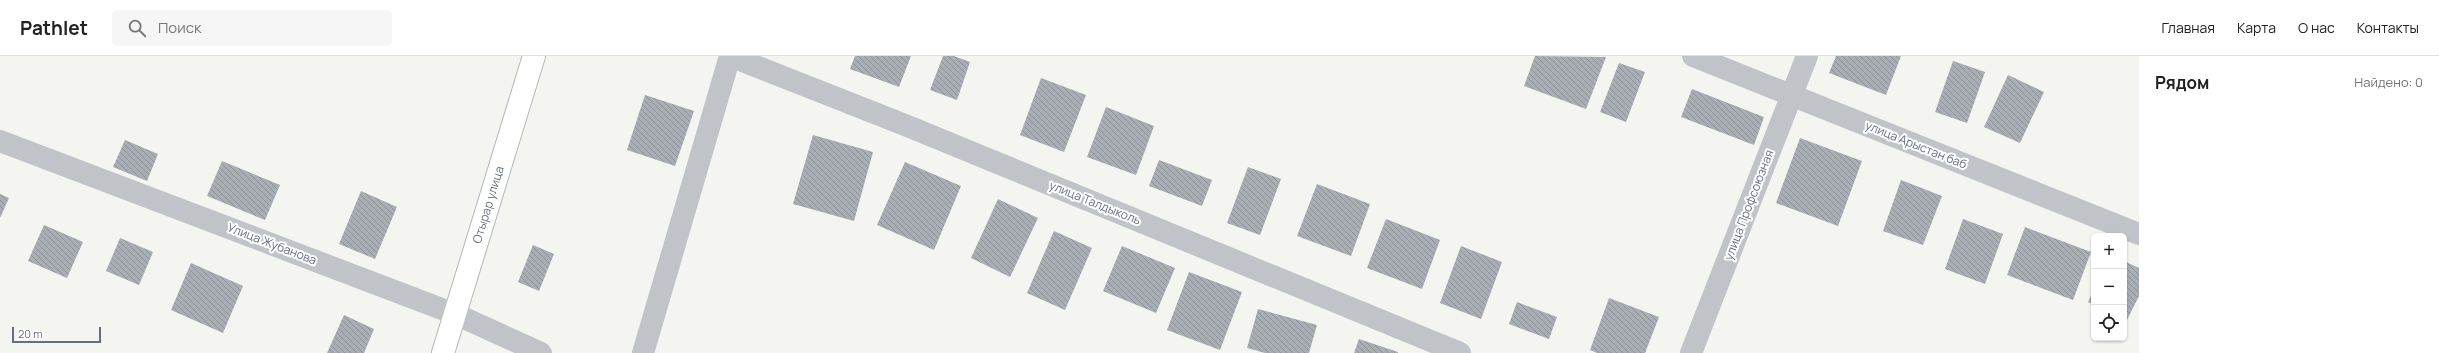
<!DOCTYPE html>
<html lang="ru">
<meta charset="utf-8">
<style>
:root{--surface:#fff;--page:#f6f6f6;--text:#222;--muted:#767676;--line:#e0e0e0}
body{margin:0;font-family:Manrope,sans-serif;background:var(--page);color:var(--text)}
.controls{position:absolute;right:12px;bottom:12px;display:grid;overflow:hidden;border-radius:6px;box-shadow:0 1px 3px #0004}
.controls button{width:36px;height:36px;display:grid;place-items:center;padding:0;border:0;border-bottom:1px solid var(--line);background:var(--surface);color:var(--text);font:20px sans-serif}
.scale{position:absolute;left:12px;bottom:10px;width:89px;box-sizing:border-box;padding-left:4px;border:2px solid #666f80;border-top:0;font-size:11px;line-height:14px;white-space:nowrap;color:#666f80;-webkit-text-stroke:3px #fff;paint-order:stroke}
.list{margin:0;padding:0;list-style:none}
h2{display:flex;justify-content:space-between;align-items:center;height:52px;margin:0;padding:0 16px;font-size:17px}
h2 small{font-size:13px;font-weight:400;color:var(--muted)}
.icon{flex:none;width:22px;height:22px;fill:none;stroke:currentColor;stroke-width:2;stroke-linecap:round;stroke-linejoin:round}
.map{position:relative;flex:none;width:2139px;height:297px;overflow:hidden}
header{display:flex;align-items:center;gap:24px;box-sizing:border-box;height:56px;padding:0 20px;background:var(--surface);border-bottom:1px solid var(--line)}
header strong{font-size:19px}
nav{display:flex;gap:22px;margin-inline-start:auto;font-size:14px}
.search{width:280px;height:36px;background:var(--page);display:flex;align-items:center;gap:10px;box-sizing:border-box;padding:0 14px;border-radius:6px;color:var(--muted);font-size:15px}
main{display:flex}
aside{flex:1;background:var(--surface)}
.map>svg:first-child{display:block}
</style>
<header>
<strong>Pathlet</strong>
<div class="search"><svg class="icon" aria-label="search" viewBox="0 0 24 24"><circle cx="10" cy="10" r="6"/><path d="M15 15l6 6"/></svg>Поиск</div>
<nav><a>Главная</a><a>Карта</a><a>О нас</a><a>Контакты</a></nav>
</header>
<main>
<div class="map">
<svg width="2139" height="297" viewBox="0 0 2139 297">
<defs>
<pattern id="building-back-hatch" width="6" height="6" patternUnits="userSpaceOnUse"><rect width="6" height="6" fill="#a9aeb5"/><path d="M-1 5l2 2M0 0l6 6M5-1l2 2" fill="none" stroke="#8d9298"/></pattern>
</defs>
<rect width="100%" height="100%" fill="#f4f5f1"/>
<path fill="url(#building-back-hatch)" d="M855,0H911L899,31L850,13Z
M943,0H954L970,6L957,44L930,34Z
M1535,0L1606,1L1586,53L1524,30Z
M1836,0H1901L1886,39L1829,17Z
M1953,5L1985,16L1967,67L1935,56Z
M1619,7L1645,16L1626,66L1600,56Z
M2008,19L2044,36L2020,87L1984,71Z
M1041,22L1086,39L1064,96L1020,79Z
M1692,33L1764,61L1754,89L1681,61Z
M645,39L694,55L675,110L627,94Z
M1106,51L1154,70L1136,119L1087,101Z
M813,79L873,96L854,165L793,148Z
M1800,82L1862,105L1838,170L1776,147Z
M125,84L158,98L147,125L113,111Z
M1159,104L1212,124L1202,150L1149,130Z
M222,105L280,129L265,164L207,140Z
M905,106L961,130L934,194L877,169Z
M1248,111L1281,123L1260,179L1227,167Z
M1901,124L1942,140L1923,189L1883,175Z
M1317,128L1370,148L1351,200L1297,180Z
M361,135L397,151L375,203L339,188Z
M0,138L9,142L0,162Z
M998,143L1038,162L1010,221L971,202Z
M1386,163L1440,184L1422,233L1367,212Z
M1963,163L2003,178L1985,228L1945,213Z
M44,169L83,186L67,222L28,205Z
M2025,171L2091,196L2073,244L2007,219Z
M1054,175L1092,192L1065,254L1027,237Z
M120,182L153,196L139,229L106,215Z
M533,189L554,198L539,235L518,226Z
M1122,190L1175,212L1156,257L1103,235Z
M1461,190L1502,206L1481,263L1440,247Z
M2124,205L2139,212V240L2127,264L2124,263Z
M191,207L243,230L223,277L171,254Z
M1189,216L1242,236L1220,294L1167,274Z
M2094,233V249L2088,246Z
M1609,242L1659,261L1645,297H1597L1590,294Z
M1517,246L1557,261L1549,283L1509,268Z
M1258,253L1317,269L1309,297H1265L1247,292Z
M344,259L374,273L364,297H327Z
M1359,283L1398,296V297H1354Z"/>
<g fill="none" stroke-linecap="round" stroke-linejoin="round">
<g stroke="#b3b6bb" stroke-width="24">
<g id="secondary">
<path id="s1" d="M443,297L534,0"/>
</g>
</g>
<path stroke="#c0c3c7" stroke-width="22" d="M730,0L905,69L1460,297
M1693,0L2139,178
M0,85L455,258L541,297
M643,297L730,0
M1691,297L1807,0"/>
<use href="#secondary" stroke="#fff" stroke-width="22"/>
</g>
<g text-anchor="middle" stroke-width="4" stroke-linejoin="round" paint-order="stroke">
<g font-size="12" fill="#666f80" stroke="#fff">
<text transform="translate(1916 89) rotate(22)" y="4">улица Арыстан баб</text>
<text transform="translate(1095 147) rotate(22)" y="4">улица Талдыколь</text>
<text dy="4" stroke="none"><textPath href="#s1" startOffset="155">Отырар улица</textPath></text>
<text transform="translate(1749 149) rotate(-69)" y="4">улица Профсоюзная</text>
<text transform="translate(272 188) rotate(21)" y="4">Улица Жубанова</text>
</g>
</g>
</svg>
<div class="controls">
<button>+</button>
<button>−</button>
<button><svg class="icon" aria-label="locate" viewBox="0 0 24 24"><circle cx="12" cy="12" r="6"/><path d="M12 2v4M12 18v4M2 12h4M18 12h4"/></svg></button>
</div>
<div class="scale">20 m</div>
</div>
<aside>
<h2>Рядом<small>Найдено: 0</small></h2>
<ul class="list">
</ul>
</aside>
</main>
